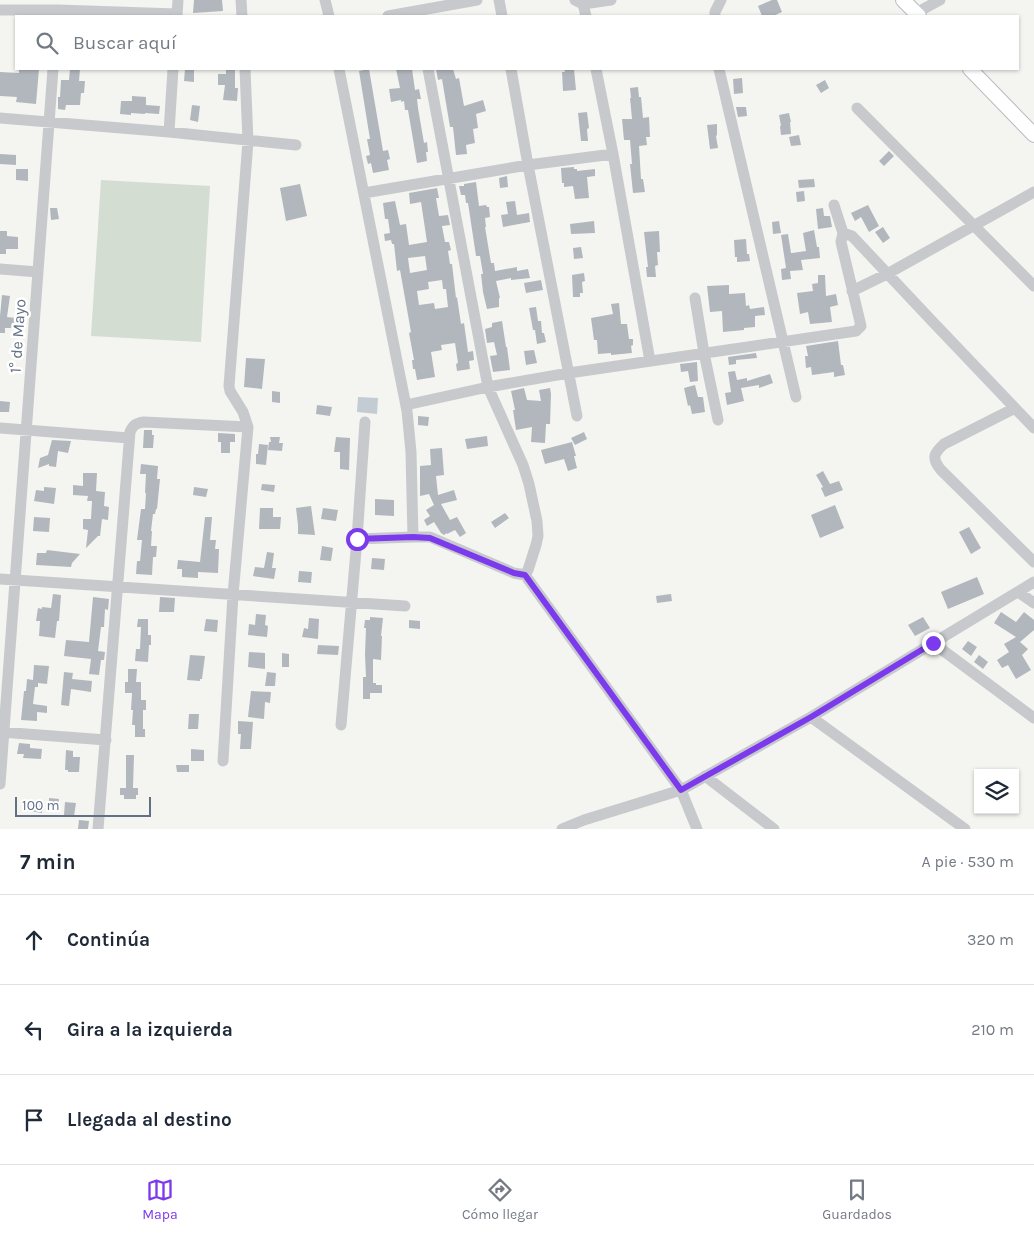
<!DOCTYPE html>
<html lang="es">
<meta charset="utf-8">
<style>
:root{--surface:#fff;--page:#f6f6f7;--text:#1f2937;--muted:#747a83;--line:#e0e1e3;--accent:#7c3aed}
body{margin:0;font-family:Karla,sans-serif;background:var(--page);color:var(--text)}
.controls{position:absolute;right:15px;bottom:15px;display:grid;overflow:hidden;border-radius:0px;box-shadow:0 1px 4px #0004}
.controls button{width:45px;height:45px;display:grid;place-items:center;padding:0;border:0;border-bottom:1px solid var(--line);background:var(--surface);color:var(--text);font:25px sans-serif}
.scale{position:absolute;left:15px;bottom:12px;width:136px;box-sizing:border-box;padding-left:5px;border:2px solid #617085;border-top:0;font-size:14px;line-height:18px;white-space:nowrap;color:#617085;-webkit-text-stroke:4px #fff;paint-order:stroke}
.stop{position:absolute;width:15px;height:15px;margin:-11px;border:4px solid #7c3aed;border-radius:50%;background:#fff}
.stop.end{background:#7c3aed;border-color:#fff;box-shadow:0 1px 5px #0008}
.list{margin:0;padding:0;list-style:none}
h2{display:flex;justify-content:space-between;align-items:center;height:65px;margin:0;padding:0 20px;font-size:21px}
h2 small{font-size:16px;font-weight:400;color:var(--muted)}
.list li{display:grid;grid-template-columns:32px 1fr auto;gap:15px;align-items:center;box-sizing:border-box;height:90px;padding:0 20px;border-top:1px solid var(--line)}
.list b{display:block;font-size:19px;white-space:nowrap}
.list em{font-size:16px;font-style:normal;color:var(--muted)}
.icon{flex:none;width:28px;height:28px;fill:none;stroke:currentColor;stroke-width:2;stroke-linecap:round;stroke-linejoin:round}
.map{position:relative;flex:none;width:1034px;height:829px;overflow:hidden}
.search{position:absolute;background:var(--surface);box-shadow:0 1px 4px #0004;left:15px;right:15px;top:15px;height:55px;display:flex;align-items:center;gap:12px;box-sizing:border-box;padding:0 18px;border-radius:0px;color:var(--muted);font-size:19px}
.sheet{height:335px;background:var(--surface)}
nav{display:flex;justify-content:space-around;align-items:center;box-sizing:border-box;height:70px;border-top:1px solid var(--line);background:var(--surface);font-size:14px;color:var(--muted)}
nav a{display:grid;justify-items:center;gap:2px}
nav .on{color:var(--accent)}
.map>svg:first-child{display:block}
</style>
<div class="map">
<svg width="1034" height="829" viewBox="0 0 1034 829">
<rect width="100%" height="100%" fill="#f4f5f0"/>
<path fill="#d4ddd1" d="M101,180L210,186L201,342L91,336Z"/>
<path fill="#c3ccd2" d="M358,397L378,398L377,414L357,412Z"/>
<path fill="#b1b7bd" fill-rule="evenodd" d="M194,0H222L223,11L193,13Z
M772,0H777L782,12L773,16H762L758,6Z
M19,69H39L36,104L16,102L17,97L0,96V72L19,73Z
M70,69H80L79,81H85L84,93H81L80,105H66L65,110L58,109V97H60L61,80H69Z
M185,69H194V82L184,81Z
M226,69H235V88H238L237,101L223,100L225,85H218V74H226Z
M369,69L383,151L388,150L390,159L387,160L389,170L373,173L371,163L368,164L366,156L370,155L367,139H370L359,71Z
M396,69H412L415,90L419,89L421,99H417L418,108L424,143L427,142L428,152H426L427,161L417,163L408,110H405L404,101L401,102V100L391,102L389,89L400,88Z
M436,69H453L456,79L459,78L464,106L483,100L486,111L476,114L478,128L473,129L475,143L466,145L467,154L456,155L453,127H450L442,79L438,80Z
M564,69H574L576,90L563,91L562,72H565Z
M742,78L743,93L734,94L733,79Z
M825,80L829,88L821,93L816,85Z
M638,87L639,97H641L643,118L649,117L650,137H646L647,145L639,146L641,179H643L645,192L633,193L630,164H632L630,140H624L622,119H632L630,98H631L630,88Z
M132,96L146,97V105L160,106L159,114L145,113V114L131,113V115L120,114L121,101H132Z
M192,105L200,106L198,122L190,120Z
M736,107H746L747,116L738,117Z
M587,112L589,128L587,129L588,141H581L578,113Z
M789,113L791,122H790L791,134L781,135L780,126H781L779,115Z
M717,124V135L716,136L718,148L710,149L707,125Z
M799,135L801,145L791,146L789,137Z
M889,151L894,156L884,166L879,161Z
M0,154L16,155V165L0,164Z
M574,167V169H577V171L595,169V176L587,177L589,198L575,199L573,186L564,187V183H562L561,168Z
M16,169H28V181L16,180Z
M507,176L508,187L500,188L499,178Z
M814,179L815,187L799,188L798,180Z
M476,182L479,206L486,205L487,207H489L490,217L485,218L486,227H485L491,263H494L495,271L517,267V271L528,269L530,278L511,280V278L496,281L500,298H499V307L487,309L483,292L481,274H483L480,256H476L468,203H466L465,195H461L459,186H464V184Z
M300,184L307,216L286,221L280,188Z
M437,188L439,198H436L439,216L448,215L450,225L442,226L445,242H449L451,250L448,251L450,264H452L456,298L457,297L461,324L464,323L468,352L473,351L474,360L469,361L470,369L457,371L456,364L458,363L455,343L441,345L442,350L431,352L435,377L417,380L415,369H413L412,360H414L409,333L411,332L400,270L397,271L394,244H392L391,240L385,241L384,234L390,233L388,219H385L383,203L395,201L400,225L406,224L409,245L427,242L421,202L410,204L409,193ZM425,256L427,270L410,273L408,258ZM442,280L443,289H446L448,307L435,309L434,303L419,305L417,291L429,289L428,282Z
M804,191L805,201L797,202L796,192Z
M515,201L517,215L529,213L530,222L503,227L501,215L508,214L506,202Z
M868,205L879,226L869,232L861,217L855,221L851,213Z
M50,208H57L59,219L51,220Z
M823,208L824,216H830L832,227L818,229L816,209Z
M594,221L595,233L571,234L570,224Z
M779,221L781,233L773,234L772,222Z
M883,227L890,238L883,243L875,232Z
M814,230L817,247H819L820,258L801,260L803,270L790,271L791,279L782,280L781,269L786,268L781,235L788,234L791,253H792L806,251L803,233Z
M0,231H7V236L18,237V249H6V254H0Z
M659,231L660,252H657L658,265L655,266L656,277H647L646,267H648L644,232Z
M746,239L747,254H749L750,261L737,262V257H735L734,240Z
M581,247L583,258L574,259L573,248Z
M584,273L585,281L582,282L583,293H580V297H573L572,275Z
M818,275H825L826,296L836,294L838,305L830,307L832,322L810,324L808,312L800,314L797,293L813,291L812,284L818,283Z
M541,280L543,290L526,293L524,283Z
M729,285V294L745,293L746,306L749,305L750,309L764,307L765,315L755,316V327L744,328V330L723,332L722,311L710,312L707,286Z
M2,295L10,296L7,317L16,318L15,328H5V333H0V316Z
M619,303L621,324H627L629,339H633V345L631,346L632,353L611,355V353L598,354L597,340H594L591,318L613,314L611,304Z
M536,307L538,321H541L542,333H544L546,342L537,344L535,330H533L529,308Z
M502,321L506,347H507L510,370L493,372L490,356L497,355L494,342L487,343L485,329L492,327V323Z
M838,341L841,365H843L845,375L834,377V372L812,375L811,367L806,368L805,356H808L806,346Z
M534,350L537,363L526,365L524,351Z
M756,353L757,358L736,360V364L729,365L728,357Z
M246,358L265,359L262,389L244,387Z
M697,362L698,381L690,382L688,371L681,372L680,364Z
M735,371L737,380L747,378V381L770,374L773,383L759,388V385L741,388L744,401L727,405L725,393L731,392L728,372Z
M695,385L698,397H703L705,412L692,414L690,405L688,406L684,388Z
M524,388L527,400L541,401L539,390L550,388L551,394L550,424H546L545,443L531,442L532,427L516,430L513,410H515L511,391Z
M272,391L280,392V403L272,402Z
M0,401L10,402L9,412H0Z
M317,405L332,407L330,416L316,414Z
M418,416L429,417L428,426L418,425Z
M144,430H152V435H154L153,448H143Z
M584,432L587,439L575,445L571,438Z
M218,433L235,434V442H230V453H221V442H218Z
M487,436L488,446L467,449L465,439Z
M270,437H280L279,443H283L282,451L268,450L269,442H271Z
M336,437L350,438L349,470L340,469V452H334Z
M52,440L71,441L68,453L58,451L56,467L49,466V464L38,468L40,458L48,455Z
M572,442L576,456H574L577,468L568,471L564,459L545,464L541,450Z
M259,444L268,445L266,465L256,464V454H258Z
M442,448L444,475L436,476L438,495L454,490L457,500L441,504L450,520L457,517L466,533L460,537L455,530L447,534V533L444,535L441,533L434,522L427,526L424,520L430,516L426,510L434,505L429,494L420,496V466L431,465L430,449Z
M141,464L158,466L157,479H160L157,509H156L155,514H153L151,531H152L151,546H157L156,557H153L152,575L136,574L137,561H140L142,540H137L141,509H145L146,493H145L146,474H140Z
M823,471L830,484L839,481L843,490L825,497L821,488L823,487L816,475Z
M83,473H97L96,491L105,492L104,506L109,507L108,520L102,519L100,536H98L86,548L88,530L83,529V519H91L92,501H87L88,496L73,495V485L83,486Z
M262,484L275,485L274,492L261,490Z
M44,487L56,488L54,504L34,501L36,490L44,491Z
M194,487L208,489L206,497L193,495Z
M375,499L394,500V516L375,515Z
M835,505L844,528L820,538L811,515Z
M311,506L315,535L298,534V525L296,508Z
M260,508H273V517H281L280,529H259Z
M323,508L338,510L336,521L321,519Z
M505,513L509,518L495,528L491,522Z
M34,517L50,518L49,532L33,531Z
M205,517H212L210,540H216L215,549H219L218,573L198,572V578L182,577V569H177L178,560L200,562Z
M969,527L981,548L971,554L959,532Z
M322,546L333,548L331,561L320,560Z
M47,550L80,554L72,563L71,567L36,565L37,553H46Z
M267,552L274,553L272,568H276L274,579L253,576L255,567L264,568Z
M372,558L385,559L384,570L371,569Z
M299,571L312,572L311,583L298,582Z
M977,577L984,594L948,609L941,592Z
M53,594L61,595L59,621H57L55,638L39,636L40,621H36L38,608L42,609V607L51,608Z
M671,594L672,601L657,603L656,596Z
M93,597L109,599L108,610L105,609L104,627H101L98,651L105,652L104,660H101L99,675L89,674L91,659L64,656L66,640L89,642Z
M160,597L175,598L174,612H159Z
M1001,612L1016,622L1024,612L1034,620V630L1020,642L1028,649L1022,655L1031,670L1016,679L1008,665L1002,668L997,660L1009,652L1004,644L1016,637L994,623Z
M256,614L266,615L265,625L268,626L267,637L248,635L249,624L255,625Z
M370,617L383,618L381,636H382L381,660L373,659V683H376V685H382V693H370V699H363V677H366L365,654L366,628H364L365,620H370Z
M923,617L930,628L915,636L908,625Z
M309,618L319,619L318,639L302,637L304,628L308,629Z
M138,619H148V635H151V645H149L148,662L135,661L136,649H140L141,627H137Z
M206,619L218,620L217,632L204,631Z
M409,620L420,621V629L409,628Z
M968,641L977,647L971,656L962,649Z
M318,645L339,646L338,655L317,654Z
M249,652L265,653V669L248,667Z
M282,653L289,654V667H282Z
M190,655L205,656L202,679H200V681L187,680Z
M979,655L988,662L983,669L974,662Z
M34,665L49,666L47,684L38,683V687H35L33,704L47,706V713L37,712V721L21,720L24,691H26L27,679L33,680Z
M128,669H137L136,682H141V700H146V710H143V729H145V737H135V725H132L133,710H131L132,693H125V682H128Z
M64,672L73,673L72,679L92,681L91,692L71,689L69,706L61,705Z
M267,672L276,673L275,686H265Z
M251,691L271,692L270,703L265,702L264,719L248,717Z
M189,714H199L198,729H188Z
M238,721L253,722L251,749H240L241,734H238Z
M19,743L30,744V748L42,749L41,759L23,758L24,754H17Z
M191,749L204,750V761H191Z
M66,750L73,751V757H80L79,772H68V770H65Z
M126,755H134L133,788H138V795H136V799H124V795H120V788H126Z
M176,765H189V772H177Z
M49,798L59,799L58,807L49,806Z
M65,802L76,803L74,816L64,815Z
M31,803L43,804L42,813L30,811Z
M79,820L89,821L88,829H78Z"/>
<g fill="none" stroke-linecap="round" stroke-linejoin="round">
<g stroke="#b9bcc0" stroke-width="16">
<path id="major" d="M903,0L919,16
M970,69L1034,135"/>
</g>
<path stroke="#c7c9cd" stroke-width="11" d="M241,0L242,16
M325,0L329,16
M499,0L502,16
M575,0L583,4L586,16
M583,4L611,0
M0,10H58L177,14
M916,13L940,0
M177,16L178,0
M388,16L477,0
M715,16V12L721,0
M339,69L407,411L411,452L413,537
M511,69L528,165L577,416
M596,69L613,154L650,361
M719,69L796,397
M857,108L1034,286
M0,118L169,132L296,145
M169,132L173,69
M364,193L528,165L613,154
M843,233L852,236L932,321L1034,428
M0,269L38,272
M852,291L887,274L1034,192
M695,298L704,353L718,420
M406,405L488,387L569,373L856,331L861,326L841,242L843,233L834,205
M1015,408L944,444C934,453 931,458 941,470L1034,562
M0,428L129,438
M357,539L413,537H430L514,573L525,575L528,570L536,545L538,536L537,521L529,484L523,465L488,387L428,69
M525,575L681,790L697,829
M0,579L405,606
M1018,592L1034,603
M933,643L1034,718
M811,717L965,829
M341,725L357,539L365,422
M0,732L106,740
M223,761L233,595L248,427L243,412L230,391L229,386L248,141L245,69
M705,776L774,829
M0,784L53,69
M98,829L130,432C133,425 136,423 144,422L248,427
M562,829L584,820L681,790L811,717L1034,582"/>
<use href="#major" stroke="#fff" stroke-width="14"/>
</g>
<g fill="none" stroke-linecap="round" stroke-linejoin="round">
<path stroke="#7c3aed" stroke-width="6" d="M357,539L413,537L430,538L514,573L525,575L681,790L811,717L933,643"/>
</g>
<g text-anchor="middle" stroke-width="5" stroke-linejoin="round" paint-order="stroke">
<g font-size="16" fill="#617085" stroke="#fff">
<text transform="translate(17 336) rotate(-86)" y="6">1° de Mayo</text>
</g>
</g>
</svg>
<div class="controls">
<button><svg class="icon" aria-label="layers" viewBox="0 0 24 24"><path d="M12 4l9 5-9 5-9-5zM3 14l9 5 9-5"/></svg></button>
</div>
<div class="scale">100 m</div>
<div class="stop" style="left:357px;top:539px"></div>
<div class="stop end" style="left:933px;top:643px"></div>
<div class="search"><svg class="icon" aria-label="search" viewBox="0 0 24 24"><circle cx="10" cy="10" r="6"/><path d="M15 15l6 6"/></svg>Buscar aquí</div>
</div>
<section class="sheet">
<h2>7 min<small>A pie · 530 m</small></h2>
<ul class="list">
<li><svg class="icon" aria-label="ahead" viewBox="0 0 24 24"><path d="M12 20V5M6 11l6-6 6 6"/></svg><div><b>Continúa</b></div><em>320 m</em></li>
<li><svg class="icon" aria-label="left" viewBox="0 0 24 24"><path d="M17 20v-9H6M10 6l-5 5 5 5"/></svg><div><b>Gira a la izquierda</b></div><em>210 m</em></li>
<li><svg class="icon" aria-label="arrive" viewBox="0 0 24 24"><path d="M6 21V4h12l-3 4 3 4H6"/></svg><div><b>Llegada al destino</b></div></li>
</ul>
</section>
<nav>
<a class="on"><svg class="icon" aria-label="map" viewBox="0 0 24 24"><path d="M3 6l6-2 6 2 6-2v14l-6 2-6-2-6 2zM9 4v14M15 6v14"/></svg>Mapa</a>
<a><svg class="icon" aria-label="directions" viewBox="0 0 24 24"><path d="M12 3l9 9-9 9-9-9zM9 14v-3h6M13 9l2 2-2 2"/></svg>Cómo llegar</a>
<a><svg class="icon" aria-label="saved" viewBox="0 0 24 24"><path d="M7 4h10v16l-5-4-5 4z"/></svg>Guardados</a>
</nav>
